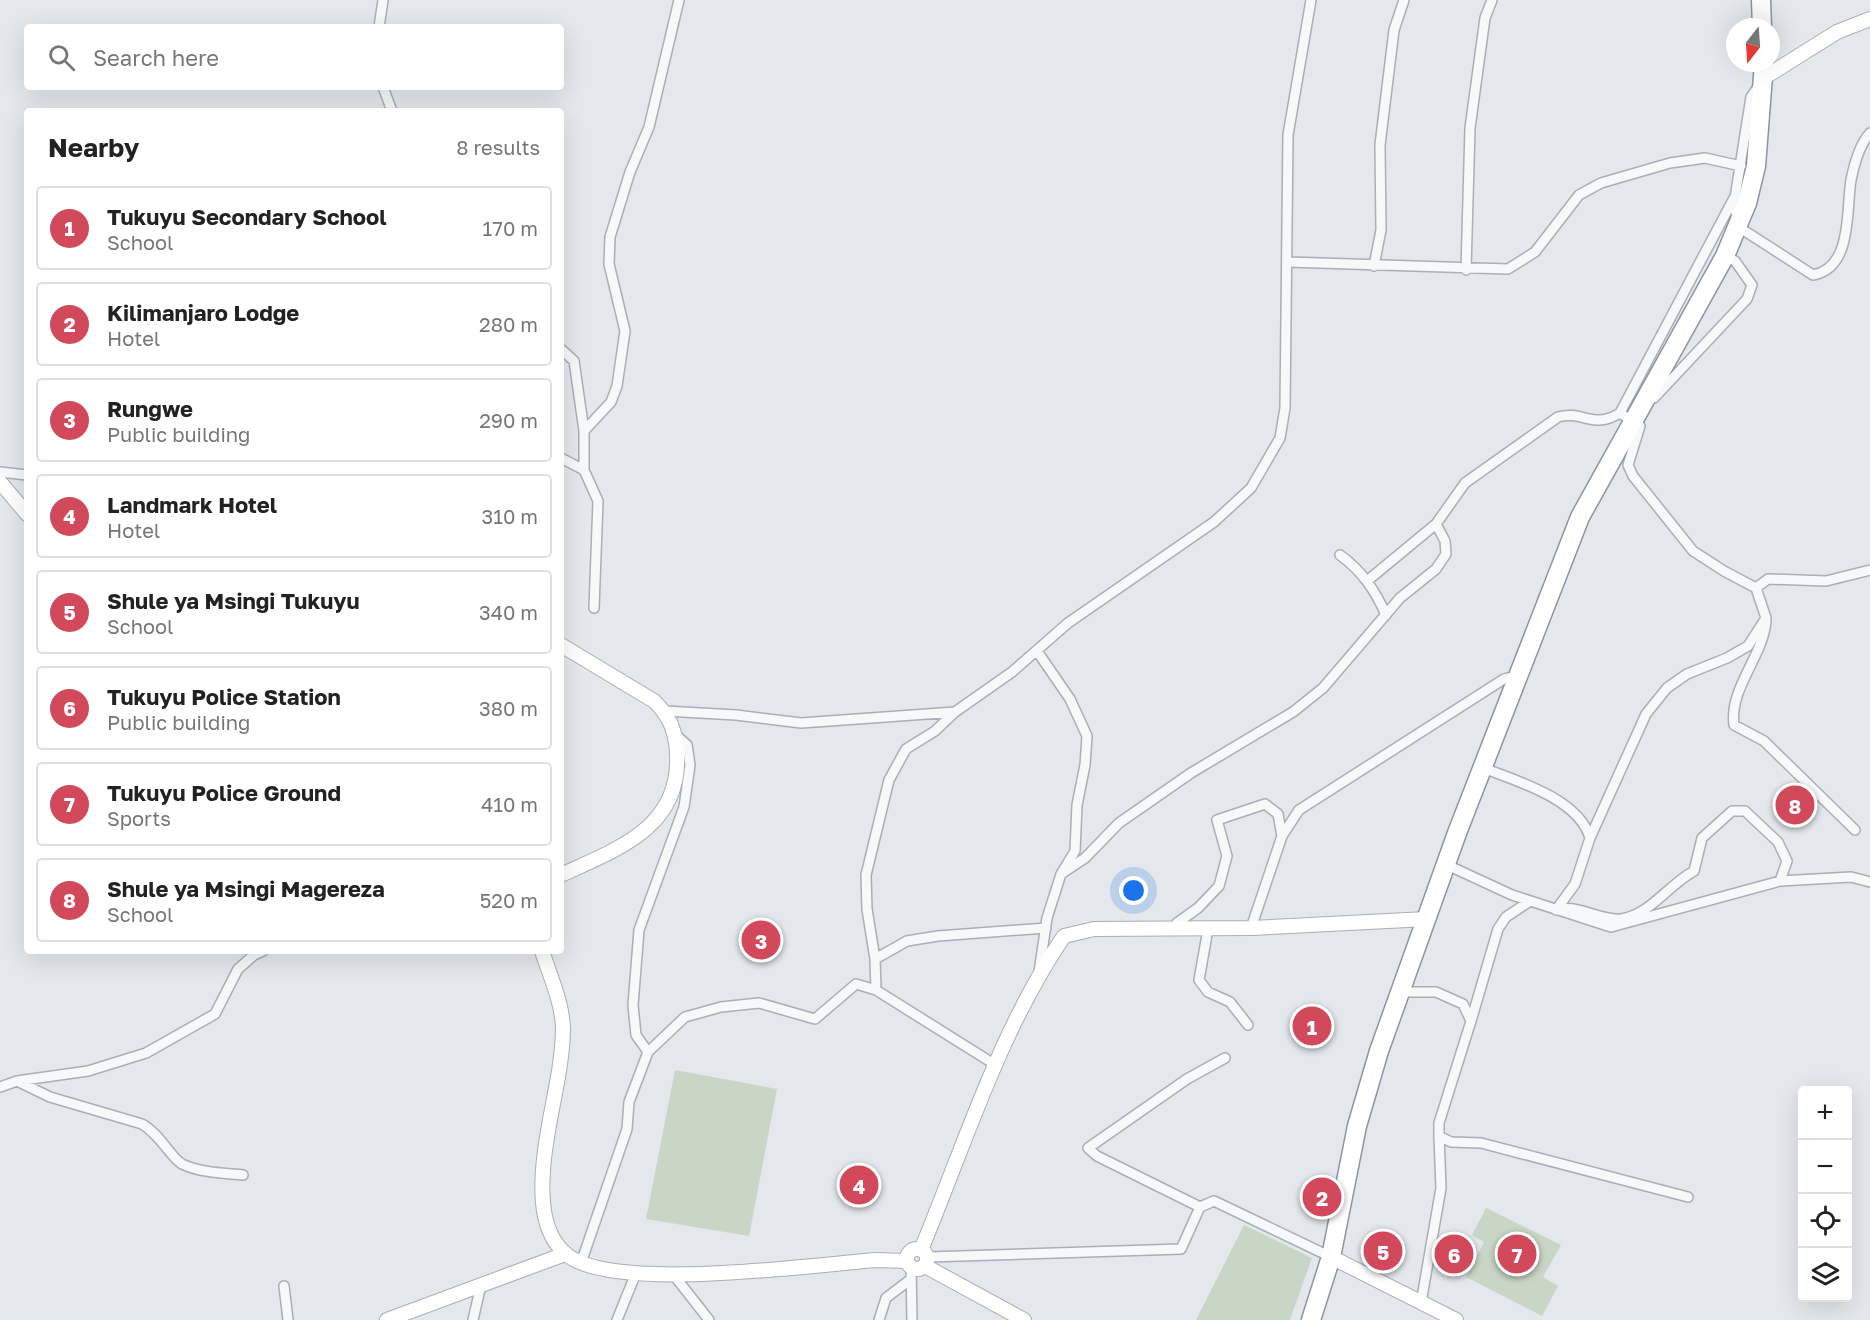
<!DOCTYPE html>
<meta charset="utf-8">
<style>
:root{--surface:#fff;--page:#f6f6f6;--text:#222;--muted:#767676;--line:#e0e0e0;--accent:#d1495b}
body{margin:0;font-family:"Golos Text",sans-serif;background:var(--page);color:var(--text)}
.controls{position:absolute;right:18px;bottom:18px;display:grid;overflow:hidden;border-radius:6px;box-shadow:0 6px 24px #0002}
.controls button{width:54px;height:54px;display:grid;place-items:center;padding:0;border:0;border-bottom:2px solid var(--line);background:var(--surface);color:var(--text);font:30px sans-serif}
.compass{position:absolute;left:1726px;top:18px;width:54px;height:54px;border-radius:50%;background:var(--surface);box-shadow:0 6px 24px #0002;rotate:197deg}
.you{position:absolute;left:1134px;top:891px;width:21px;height:21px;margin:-15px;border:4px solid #fff;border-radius:50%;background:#1a73e8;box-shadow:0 0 0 9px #1a73e833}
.badge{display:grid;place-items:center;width:39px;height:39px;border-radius:50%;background:var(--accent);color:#fff;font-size:20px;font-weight:700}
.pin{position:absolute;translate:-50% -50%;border:3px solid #fff;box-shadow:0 2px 6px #0006}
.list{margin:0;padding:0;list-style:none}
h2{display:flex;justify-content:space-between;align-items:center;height:78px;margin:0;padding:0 24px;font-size:26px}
h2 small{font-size:20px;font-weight:400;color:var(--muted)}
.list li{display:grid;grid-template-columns:39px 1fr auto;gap:18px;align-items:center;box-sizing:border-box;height:84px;margin:0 12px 12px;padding:0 12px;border:2px solid var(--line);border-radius:6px}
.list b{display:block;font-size:22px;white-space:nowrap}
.list p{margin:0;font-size:20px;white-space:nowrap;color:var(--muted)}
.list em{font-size:20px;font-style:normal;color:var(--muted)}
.icon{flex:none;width:33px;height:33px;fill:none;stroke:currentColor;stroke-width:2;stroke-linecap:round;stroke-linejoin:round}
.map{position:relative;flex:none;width:1870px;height:1320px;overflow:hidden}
.search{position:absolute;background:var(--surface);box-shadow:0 6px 24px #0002;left:24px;top:24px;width:540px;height:66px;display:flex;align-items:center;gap:15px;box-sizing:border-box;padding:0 21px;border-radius:6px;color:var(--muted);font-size:22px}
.panel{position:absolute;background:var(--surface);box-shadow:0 6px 24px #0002;left:24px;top:108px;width:540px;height:846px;border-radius:6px}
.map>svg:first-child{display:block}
</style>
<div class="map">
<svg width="1870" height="1320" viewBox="0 0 1870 1320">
<rect width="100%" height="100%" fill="#e4e7ec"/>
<path fill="#c9d6c5" d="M675,1070L777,1089L749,1236L646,1219Z
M1486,1208L1561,1245L1543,1277L1558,1286L1542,1316L1466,1277L1484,1242L1472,1235Z
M1244,1225L1312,1258L1290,1320H1196Z"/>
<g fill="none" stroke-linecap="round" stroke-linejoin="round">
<g stroke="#a9aeb7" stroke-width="12">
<path id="street" d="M379,27L383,0
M383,87L392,111
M1758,87L1751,97L1735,198L1737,226L1813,275C1853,268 1846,209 1851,180C1854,165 1860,144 1870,133
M1288,262L1508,269L1535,252L1579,195L1601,183L1670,163L1705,158L1741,166
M1374,266L1381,230L1380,145L1394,30L1404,0
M1466,270L1470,128L1485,18L1492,0
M561,349L574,361L584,431V470L598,501L594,608
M1654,398L1747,299L1752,285L1735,261L1725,256
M1620,413L1734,198
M584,431L611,402L617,386L625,331L609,264L610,237L630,172L649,127L679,0
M561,458L584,470
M0,472L27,475
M1340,555C1362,571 1375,590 1386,615
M1367,581L1436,524L1465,483L1558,417C1583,410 1593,430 1620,413L1632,421
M1756,588L1768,579L1826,581L1870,570
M1766,621C1763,657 1729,688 1734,725L1764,741L1855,830
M1037,651L1070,699L1087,736L1085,765L1077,805L1075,851L1061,874L1047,918L1039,972
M665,711L736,715L801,723L955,712
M1483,768C1517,781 1579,799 1590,838
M1445,864L1512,895L1611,927L1780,881L1851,877L1870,882
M1061,874L1085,858L1119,823L1191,773L1293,712L1323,688L1400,598L1436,569L1446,554L1445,541L1436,524
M1562,909C1581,906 1601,921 1621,919C1650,915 1668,885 1694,871L1702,838L1732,811H1745L1778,842L1787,861L1780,881
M1556,910L1575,884L1590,838L1646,714L1667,688L1687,674L1727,658L1748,646L1766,618L1756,588L1724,571L1693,551L1633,476L1628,465L1640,426
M1251,928L1282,836L1299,810L1504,679L1517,676
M1174,929L1177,923L1198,908L1219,886L1227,856L1217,820L1265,804L1278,814L1282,836
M1208,929L1199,980L1208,992L1230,1002L1248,1025
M875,959L907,941L938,936L1046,928
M876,990L875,959L867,909L866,875L889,780L906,749L935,731L955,712L1012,672L1068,623L1214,522L1251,488L1280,438L1285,408L1288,135L1311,0
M1401,992H1436L1463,1004L1471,1021L1439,1123V1136L1451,1142L1481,1143L1688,1197
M1471,1021L1498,929L1506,917L1530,901
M648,1052L636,1035L633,1005L639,930L684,807L690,765L687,745L676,735
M17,1081L50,1097L142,1124C160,1134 171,1158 182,1164C201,1173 224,1173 243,1175
M0,1087L17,1081L88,1071L146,1053L215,1014L238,969L254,955L263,951
M1200,1207L1097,1156L1088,1148L1187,1079L1225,1058
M928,1257L1181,1249L1200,1207L1214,1201L1331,1257
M581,1263L627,1129L629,1102L648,1052L685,1017L721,1007L759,1003L815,1019L856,984L876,990L994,1064
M911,1267L912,1320
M673,1274L709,1320
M284,1286L288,1320
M1421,1303L1441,1188L1439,1136
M473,1320L481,1285
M617,1320L636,1273
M879,1320L886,1298L911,1279"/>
</g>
<g stroke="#a9aeb7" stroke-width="16">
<path id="secondary" d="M1765,77L1837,32L1870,19
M0,482L27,514
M561,645L654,701C670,716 676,732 677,754C681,828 617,849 561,875
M542,951C550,976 563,1004 563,1030C562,1077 546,1123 543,1170C541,1198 542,1234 566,1254C610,1293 813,1265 876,1260L907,1261
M907 1259a10 10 0 1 1 20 0a10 10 0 1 1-20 0Z
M921,1250C965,1144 999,1032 1064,936L1094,929L1251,928L1427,919
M1331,1257L1456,1320
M925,1266L1024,1320
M387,1320L565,1254"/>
</g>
<g stroke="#8b94a3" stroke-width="21">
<path id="highway" d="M1761,0L1762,27
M1311,1320L1331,1257L1357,1126L1379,1051L1457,833L1580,517L1725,256L1747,203L1756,166L1764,63"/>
</g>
<use href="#street" stroke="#f7f8fa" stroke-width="9"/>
<use href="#secondary" stroke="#fff" stroke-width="14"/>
<use href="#highway" stroke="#fff" stroke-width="18"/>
</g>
</svg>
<div class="controls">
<button>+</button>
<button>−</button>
<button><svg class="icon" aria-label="locate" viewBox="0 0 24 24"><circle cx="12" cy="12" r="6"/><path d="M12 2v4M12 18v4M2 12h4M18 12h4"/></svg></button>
<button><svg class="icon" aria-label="layers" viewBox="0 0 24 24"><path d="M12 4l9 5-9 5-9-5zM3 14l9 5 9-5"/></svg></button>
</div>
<svg class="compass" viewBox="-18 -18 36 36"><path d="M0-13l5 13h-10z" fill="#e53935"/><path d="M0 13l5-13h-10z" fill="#767676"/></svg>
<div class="you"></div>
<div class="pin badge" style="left:1312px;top:1026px">1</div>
<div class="pin badge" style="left:1322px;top:1197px">2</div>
<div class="pin badge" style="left:761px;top:940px">3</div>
<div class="pin badge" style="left:859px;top:1185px">4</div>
<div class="pin badge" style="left:1383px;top:1251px">5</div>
<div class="pin badge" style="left:1454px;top:1254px">6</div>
<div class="pin badge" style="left:1517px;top:1254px">7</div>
<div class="pin badge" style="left:1795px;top:805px">8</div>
<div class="search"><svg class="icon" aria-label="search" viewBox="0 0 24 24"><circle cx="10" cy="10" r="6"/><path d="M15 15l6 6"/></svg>Search here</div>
<section class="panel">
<h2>Nearby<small>8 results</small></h2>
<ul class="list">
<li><span class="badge">1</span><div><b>Tukuyu Secondary School</b><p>School</p></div><em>170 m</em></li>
<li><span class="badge">2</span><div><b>Kilimanjaro Lodge</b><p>Hotel</p></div><em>280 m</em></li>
<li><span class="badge">3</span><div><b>Rungwe</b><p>Public building</p></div><em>290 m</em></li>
<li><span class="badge">4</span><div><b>Landmark Hotel</b><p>Hotel</p></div><em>310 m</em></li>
<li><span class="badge">5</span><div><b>Shule ya Msingi Tukuyu</b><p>School</p></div><em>340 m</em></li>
<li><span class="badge">6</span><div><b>Tukuyu Police Station</b><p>Public building</p></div><em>380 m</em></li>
<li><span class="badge">7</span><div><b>Tukuyu Police Ground</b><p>Sports</p></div><em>410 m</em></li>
<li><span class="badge">8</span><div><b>Shule ya Msingi Magereza</b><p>School</p></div><em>520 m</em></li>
</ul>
</section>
</div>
